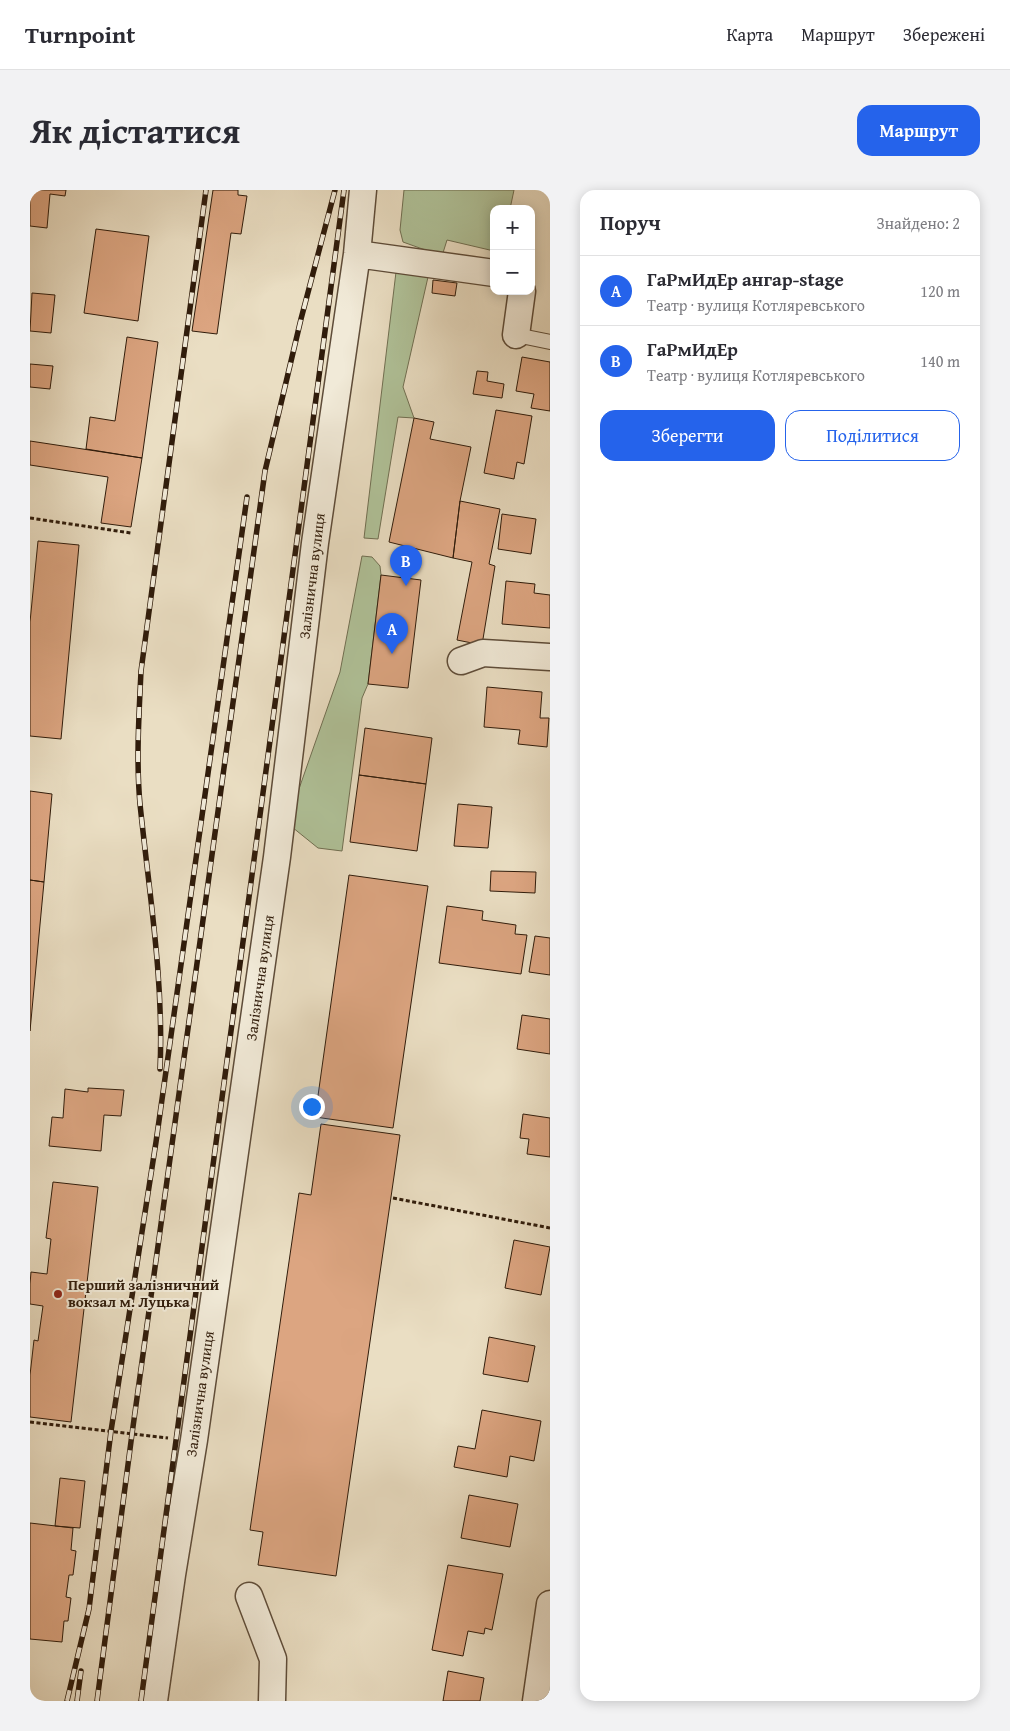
<!DOCTYPE html>
<html lang="uk">
<meta charset="utf-8">
<style>
:root{--surface:#fff;--page:#f2f2f3;--text:#2b2b33;--muted:#7c7c81;--line:#e1e1e2;--accent:#2563eb}
body{margin:0;font-family:"Gentium Book Plus",serif;background:var(--page);color:var(--text)}
.controls{position:absolute;right:15px;top:15px;display:grid;overflow:hidden;border-radius:10px;box-shadow:0 2px 12px #0003}
.controls button{width:45px;height:45px;display:grid;place-items:center;padding:0;border:0;border-bottom:1px solid var(--line);background:var(--surface);color:var(--text);font:25px sans-serif}
.you{position:absolute;left:281px;top:916px;width:18px;height:18px;margin:-12px;border:4px solid #fff;border-radius:50%;background:#1a73e8;box-shadow:0 0 0 8px #1a73e833}
.badge{display:grid;place-items:center;width:32px;height:32px;border-radius:50%;background:var(--accent);color:#fff;font-size:16px;font-weight:700}
.pin{position:absolute;translate:-50% -41px;filter:drop-shadow(0 1px 2px #0008)}
.pin::after{content:'';position:absolute;top:26px;width:18px;height:15px;background:inherit;clip-path:polygon(0 0,100% 0,50% 100%)}
.list{margin:0;padding:0;list-style:none}
h2{display:flex;justify-content:space-between;align-items:center;height:65px;margin:0;padding:0 20px;font-size:21px}
h2 small{font-size:16px;font-weight:400;color:var(--muted)}
.list li{display:grid;grid-template-columns:32px 1fr auto;gap:15px;align-items:center;box-sizing:border-box;height:70px;padding:0 20px;border-top:1px solid var(--line)}
.list b{display:block;font-size:19px;white-space:nowrap}
.list p{margin:0;font-size:16px;white-space:nowrap;color:var(--muted)}
.list em{font-size:16px;font-style:normal;color:var(--muted)}
.actions{display:flex;gap:10px;padding:15px 20px}
.actions a{flex:1;padding:11px 0;border:1px solid var(--accent);border-radius:15px;text-align:center;font-size:18px;color:var(--accent)}
.actions .main{background:var(--accent);color:#fff}
.map{position:relative;flex:none;width:520px;height:1511px;overflow:hidden;border-radius:15px}
header{display:flex;align-items:center;gap:30px;box-sizing:border-box;height:70px;padding:0 25px;background:var(--surface);border-bottom:1px solid var(--line)}
header strong{font-size:24px}
nav{display:flex;gap:28px;margin-inline-start:auto;font-size:18px}
.intro{display:flex;align-items:center;justify-content:space-between;box-sizing:border-box;height:120px;padding:0 30px}
h1{margin:0;font-size:35px}
.button{padding:12px 22px;border-radius:15px;background:var(--accent);color:#fff;font-size:18px;font-weight:700}
main{display:flex;gap:30px;padding:0 30px}
aside{flex:1;background:var(--surface);border-radius:15px;box-shadow:0 2px 12px #0003}
.map>svg:first-child{display:block}
</style>
<header>
<strong>Turnpoint</strong>
<nav><a>Карта</a><a>Маршрут</a><a>Збережені</a></nav>
</header>
<div class="intro"><h1>Як дістатися</h1><a class="button">Маршрут</a></div>
<main>
<div class="map">
<svg width="520" height="1511" viewBox="0 0 520 1511">
<rect width="100%" height="100%" fill="#eadec3"/>
<filter id="stains"><feTurbulence type="fractalNoise" baseFrequency=".004" numOctaves="4"/><feColorMatrix values="0 0 0 0 .2 0 0 0 0 .09 0 0 0 0 .02 0 0 0 .5 -.17"/></filter>
<radialGradient id="worn" r=".72"><stop offset=".6" stop-color="#630" stop-opacity="0"/><stop offset="1" stop-color="#630" stop-opacity=".3"/></radialGradient>
<path fill="#b0c299" stroke="#706f52" d="M374,0H484L480,19H464V61L417,50L412,66L373,52L370,40Z
M366,82L398,87L373,197L384,228L368,227L348,349L334,348Z
M332,366L342,367L350,376L351,385L338,494L332,508L312,661L288,658L257,633L310,482Z"/>
<path fill="#dca581" stroke="#301c0b" d="M0,0H36L35,6L20,4L17,38L0,36Z
M183,0H208V5L217,6L211,44L201,43L187,144L162,141Z
M66,39L119,46L108,131L54,123Z
M403,90L427,93L425,106L402,103Z
M2,103L25,105L21,143L0,141Z
M97,147L128,152L112,268L56,259L60,227L85,231Z
M492,167L520,172V221L501,218L504,204L486,201Z
M0,174L23,176L20,199L0,197Z
M447,181L458,182L457,191L474,194L472,208L443,204Z
M466,220L502,226L494,274L487,272L484,289L454,283Z
M384,228L404,232L400,249L441,257L430,311L423,368L359,352Z
M0,251L112,268L101,337L71,333L78,287L0,275Z
M430,311L470,319L459,374L465,376L452,455L427,450L442,372L423,368Z
M472,324L506,329L501,364L468,359Z
M8,351L49,355L31,549L0,546V432Z
M351,385L391,390L378,498L338,494Z
M476,391L505,394L504,403L520,405V438L472,434Z
M457,497L512,502L510,528H519L517,557L488,554L490,540L454,537Z
M335,538L402,548L396,594L329,585Z
M329,585L396,594L387,661L320,652Z
M0,601L22,604L14,692L0,690Z
M428,614L462,617L458,658L424,656Z
M461,681L506,682L505,703L460,701Z
M319,685L398,696L363,938L285,927Z
M0,690L14,692L0,841Z
M417,716L453,721L452,730L486,735L485,744L497,745L491,784L409,773Z
M505,746L520,748V785L499,782Z
M492,825L520,829V864L487,859Z
M58,898L94,900L91,926L74,925L71,961L19,956L22,927L33,928L35,899L58,902Z
M493,924L520,928V967L497,964L499,949L490,948Z
M291,934L370,945L306,1386L228,1375L233,1342L220,1340L269,1003L281,1005Z
M23,992L68,997L41,1232L0,1227V1185L4,1150L8,1151L13,1116L0,1114V1094L1,1082L17,1084L21,1049L16,1048Z
M484,1050L520,1057L511,1105L475,1098Z
M459,1147L505,1156L498,1192L453,1184Z
M452,1220L511,1231L504,1271L480,1266L477,1287L424,1277L428,1256L445,1259Z
M30,1288L55,1291L50,1338L25,1336Z
M439,1305L488,1314L480,1357L431,1348Z
M0,1333L43,1338L41,1360L46,1361L43,1385H39L36,1407L41,1408L38,1431H34L32,1452L0,1449Z
M418,1375L473,1384L462,1440L455,1438L454,1444L438,1441L433,1466L402,1460Z
M418,1481L454,1488L450,1511H413Z"/>
<g fill="none" stroke-linecap="round" stroke-linejoin="round">
<g stroke="#5e4c39" stroke-width="16">
<path id="service" d="M486,145L520,152"/>
</g>
<g stroke="#5e4c39" stroke-width="29">
<path id="minor" d="M327,64L464,83
M486,145L492,101
M431,471L453,463L520,467
M219,1406L243,1469L242,1511
M124,1511L142,1385L164,1250L247,667L285,353L327,64L333,0
M506,1511L520,1414"/>
</g>
<path stroke="#301c0b" stroke-width="3" stroke-dasharray="4 2.5" stroke-linecap="butt" d="M0,328L101,343
M363,1008L520,1038
M0,1232L138,1248"/>
<use href="#service" stroke="#f1ead8" stroke-width="14"/>
<use href="#minor" stroke="#f1ead8" stroke-width="26"/>
<g stroke="#301c0b" stroke-width="5.5">
<path id="rail" d="M130,879C134,790 119,702 110,614C106,570 109,525 111,481L176,0
M37,1511L59,1419L81,1241L126,952L217,307
M47,1511L51,1481
M67,1511L102,1244L235,281L271,129L305,0
M111,1511L314,0"/>
</g>
<use href="#rail" stroke="#f1ead8" stroke-width="4" stroke-dasharray="11" stroke-linecap="butt"/>
</g>
<circle fill="#8f2418" stroke="#f1ead8" stroke-width="2" cx="28" cy="1104" r="5"/>
<g text-anchor="middle" stroke-width="4" stroke-linejoin="round" paint-order="stroke">
<g font-size="15" fill="#301c0b" stroke="#f1ead8">
<text transform="translate(282 386) rotate(-83)" y="5">Залізнична вулиця</text>
<text transform="translate(230 788) rotate(-82)" y="5">Залізнична вулиця</text>
<text transform="translate(170 1204) rotate(-82)" y="5">Залізнична вулиця</text>
</g>
<g font-size="15" font-weight="bold" fill="#301c0b" stroke="#f1ead8" text-anchor="start">
<text x="38" y="1100">Перший залізничний<tspan x="38" dy="17">вокзал м. Луцька</tspan></text>
</g>
</g>
<rect width="100%" height="100%" filter="url(#stains)"/>
<rect width="100%" height="100%" fill="url(#worn)"/>
</svg>
<div class="controls">
<button>+</button>
<button>−</button>
</div>
<div class="you"></div>
<div class="pin badge" style="left:362px;top:464px">A</div>
<div class="pin badge" style="left:376px;top:396px">B</div>
</div>
<aside>
<h2>Поруч<small>Знайдено: 2</small></h2>
<ul class="list">
<li><span class="badge">A</span><div><b>ГаРмИдЕр ангар-stage</b><p>Театр · вулиця Котляревського</p></div><em>120 m</em></li>
<li><span class="badge">B</span><div><b>ГаРмИдЕр</b><p>Театр · вулиця Котляревського</p></div><em>140 m</em></li>
</ul>
<div class="actions"><a class="main">Зберегти</a><a>Поділитися</a></div>
</aside>
</main>
